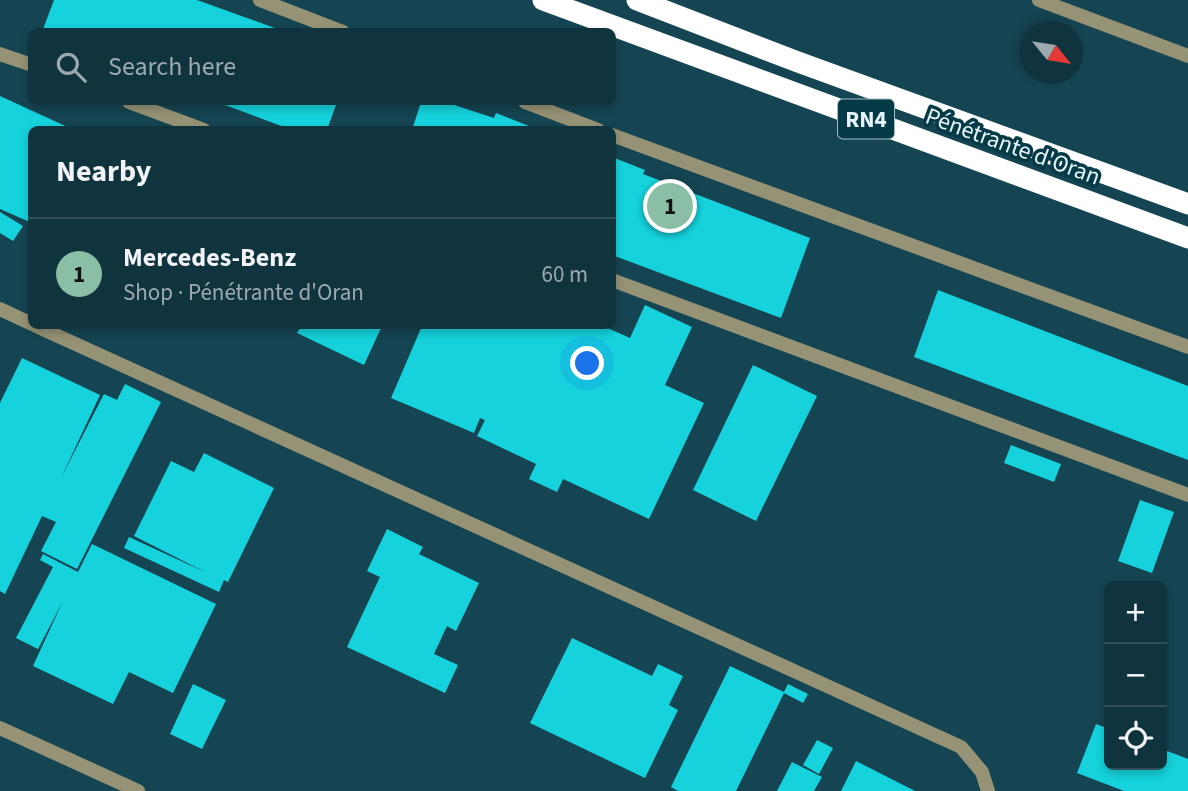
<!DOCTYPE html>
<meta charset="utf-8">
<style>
:root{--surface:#10343e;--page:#193c45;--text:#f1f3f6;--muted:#9caab0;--line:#304f58;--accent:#8abfa5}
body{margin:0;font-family:"Source Sans 3",sans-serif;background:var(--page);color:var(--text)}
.controls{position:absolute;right:21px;bottom:21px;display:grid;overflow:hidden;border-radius:10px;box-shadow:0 4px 10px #0003}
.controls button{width:63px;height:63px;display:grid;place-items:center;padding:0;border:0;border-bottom:2px solid var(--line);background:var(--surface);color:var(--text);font:35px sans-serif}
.compass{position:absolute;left:1020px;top:21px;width:63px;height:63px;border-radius:50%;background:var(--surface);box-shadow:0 4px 10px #0003;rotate:120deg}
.you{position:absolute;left:588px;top:364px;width:24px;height:24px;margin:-18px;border:5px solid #fff;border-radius:50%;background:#1a73e8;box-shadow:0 0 0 10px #1a73e833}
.badge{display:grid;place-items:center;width:46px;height:46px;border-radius:50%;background:var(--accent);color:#111;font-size:23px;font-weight:700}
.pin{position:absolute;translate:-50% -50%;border:4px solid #fff;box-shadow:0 2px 7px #0006}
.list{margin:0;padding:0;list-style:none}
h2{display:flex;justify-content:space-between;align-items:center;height:91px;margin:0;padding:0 28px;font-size:30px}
h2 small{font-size:23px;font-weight:400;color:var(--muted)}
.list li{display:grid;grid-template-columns:46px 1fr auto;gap:21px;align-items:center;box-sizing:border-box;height:112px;padding:0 28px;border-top:2px solid var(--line)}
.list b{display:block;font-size:26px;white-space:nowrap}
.list p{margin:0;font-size:23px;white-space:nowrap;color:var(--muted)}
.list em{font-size:23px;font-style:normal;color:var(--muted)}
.icon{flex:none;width:38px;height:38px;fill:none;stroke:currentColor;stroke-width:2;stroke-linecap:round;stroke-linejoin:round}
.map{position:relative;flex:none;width:1188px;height:791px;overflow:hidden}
.search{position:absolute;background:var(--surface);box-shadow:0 4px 10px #0003;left:28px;top:28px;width:588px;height:77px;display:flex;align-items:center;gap:18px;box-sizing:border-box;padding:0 24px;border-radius:10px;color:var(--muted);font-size:26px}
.panel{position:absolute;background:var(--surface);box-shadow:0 4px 10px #0003;left:28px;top:126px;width:588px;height:203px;border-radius:10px}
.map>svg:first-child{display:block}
</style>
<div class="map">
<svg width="1188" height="791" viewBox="0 0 1188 791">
<rect width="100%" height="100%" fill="#154552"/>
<path fill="#15d2dc" d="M54,0H197L283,31L42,32Z
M0,96L74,130H32V223L0,209Z
M217,102H337L327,130H292Z
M421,102H445L494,118L496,113L539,130H412Z
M612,157L645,170L643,174L810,238L781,318L612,255Z
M0,212L23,226L13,241L0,233Z
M938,290L1188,386V460L914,357Z
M645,305L692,327L665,385L704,403L649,519L563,479L557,492L529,479L536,464L477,436L485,420L480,418L474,433L391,398L422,326H603L630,338Z
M301,326H382L364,365L297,333Z
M22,358L100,395L61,478L104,394L117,400L125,384L161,402L77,569L41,551L56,522L42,516L5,594L0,591V403Z
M753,365L817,396L756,521L693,490Z
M1011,445L1061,464L1054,482L1004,463Z
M204,453L274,488L228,582L224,580L219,592L124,548L129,537L207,573L134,536L171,461L194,472Z
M1140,500L1174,512L1152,573L1118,561Z
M387,529L423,547L419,554L479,583L456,631L447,626L434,654L458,665L445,693L347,647L380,577L367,571Z
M92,544L216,604L173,693L129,672L113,704L33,666L63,601L38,649L16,638L53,567L40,560L43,554L78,572Z
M572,638L652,676L658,664L683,676L669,705L678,710L645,778L530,723Z
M730,666L784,692L788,684L808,694L803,703L784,693L736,791H678L671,787Z
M193,684L226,700L202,749L170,734Z
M1096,724L1109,729V765H1162V749L1188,759V791H1124L1077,773Z
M817,740L833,748L819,774L803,765Z
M856,761L915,791H841Z
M792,762L822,777L814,791H777Z"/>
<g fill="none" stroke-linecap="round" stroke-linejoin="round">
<path stroke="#969275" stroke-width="14" d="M260,0L343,32
M1039,0L1188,56
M0,54L32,65
M129,102L204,130
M525,102L598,130
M612,135L1188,347
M612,280L1188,495
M0,309L32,324
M36,326L961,747L982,772L988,791
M0,728L138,791"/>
<path stroke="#fff" stroke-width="21" d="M543,0L1188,238
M637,0L798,62L1188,204"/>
</g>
<g text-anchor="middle" stroke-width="7" stroke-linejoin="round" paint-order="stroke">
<rect fill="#073a47" stroke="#a3bdc5" stroke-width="2" x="838" y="99.5" width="56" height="39" rx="5"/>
<g font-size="23" font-weight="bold" fill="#e6f5fb">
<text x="866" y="127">RN4</text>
</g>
<g font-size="24" fill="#e6f5fb" stroke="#073a47">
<text transform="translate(1013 146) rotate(20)" y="8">Pénétrante d'Oran</text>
</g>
</g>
</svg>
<div class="controls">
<button>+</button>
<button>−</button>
<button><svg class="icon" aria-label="locate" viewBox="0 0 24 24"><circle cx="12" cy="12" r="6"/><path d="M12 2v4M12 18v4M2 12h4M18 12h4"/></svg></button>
</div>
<svg class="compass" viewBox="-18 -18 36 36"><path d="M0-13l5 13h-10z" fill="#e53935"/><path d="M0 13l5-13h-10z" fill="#9caab0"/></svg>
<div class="you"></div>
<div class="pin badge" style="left:670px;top:206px">1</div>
<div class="search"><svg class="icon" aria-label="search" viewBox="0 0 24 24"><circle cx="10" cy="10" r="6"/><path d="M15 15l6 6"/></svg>Search here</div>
<section class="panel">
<h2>Nearby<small></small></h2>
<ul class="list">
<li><span class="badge">1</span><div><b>Mercedes-Benz</b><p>Shop · Pénétrante d'Oran</p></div><em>60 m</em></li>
</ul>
</section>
</div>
